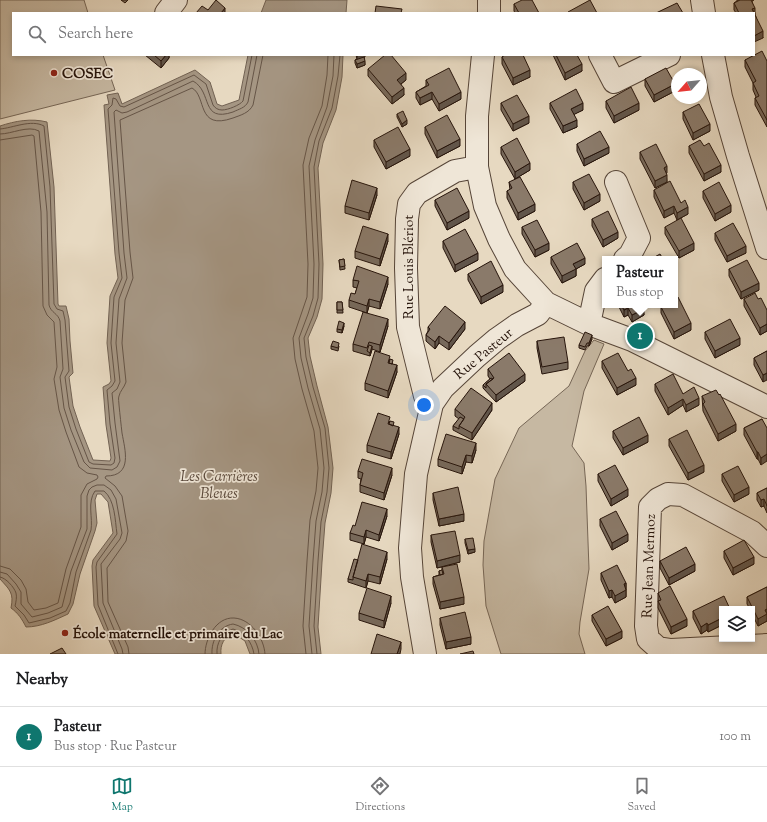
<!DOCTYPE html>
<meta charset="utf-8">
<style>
:root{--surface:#fff;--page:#f6f6f6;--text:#202124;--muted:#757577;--line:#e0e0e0;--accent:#0f766e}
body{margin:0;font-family:"Sorts Mill Goudy",serif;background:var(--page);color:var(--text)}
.controls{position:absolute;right:12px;bottom:12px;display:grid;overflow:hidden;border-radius:0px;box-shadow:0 2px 6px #0003}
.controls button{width:36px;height:36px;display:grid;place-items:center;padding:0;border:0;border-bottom:1px solid var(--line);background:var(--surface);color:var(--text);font:20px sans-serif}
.compass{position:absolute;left:671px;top:68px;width:36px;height:36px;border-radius:50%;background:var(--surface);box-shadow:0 2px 6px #0003;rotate:243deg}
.you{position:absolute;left:424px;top:405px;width:14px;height:14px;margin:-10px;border:3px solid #fff;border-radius:50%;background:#1a73e8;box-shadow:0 0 0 6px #1a73e833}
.badge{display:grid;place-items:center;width:26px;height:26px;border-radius:50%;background:var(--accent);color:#fff;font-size:13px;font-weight:700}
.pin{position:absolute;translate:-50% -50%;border:2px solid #fff;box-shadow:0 1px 4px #0006}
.popup{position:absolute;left:602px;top:256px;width:76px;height:52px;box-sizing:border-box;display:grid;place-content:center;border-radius:0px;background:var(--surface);filter:drop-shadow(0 1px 3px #0005);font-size:13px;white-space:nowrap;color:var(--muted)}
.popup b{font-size:15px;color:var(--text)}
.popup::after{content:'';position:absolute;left:50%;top:100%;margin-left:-8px;border:8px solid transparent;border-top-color:var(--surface)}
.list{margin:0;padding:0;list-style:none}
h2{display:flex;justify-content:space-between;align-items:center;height:52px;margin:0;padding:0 16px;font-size:17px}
h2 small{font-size:13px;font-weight:400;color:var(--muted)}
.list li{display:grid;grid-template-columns:26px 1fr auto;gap:12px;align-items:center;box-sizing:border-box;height:60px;padding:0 16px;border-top:1px solid var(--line)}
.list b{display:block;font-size:15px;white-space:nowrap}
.list p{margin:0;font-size:13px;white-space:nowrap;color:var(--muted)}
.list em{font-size:13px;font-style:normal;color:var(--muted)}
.icon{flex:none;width:22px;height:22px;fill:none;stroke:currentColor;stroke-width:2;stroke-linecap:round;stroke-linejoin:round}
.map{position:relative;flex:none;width:767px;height:654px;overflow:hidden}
.search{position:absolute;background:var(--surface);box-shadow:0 2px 6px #0003;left:12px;right:12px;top:12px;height:44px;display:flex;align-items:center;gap:10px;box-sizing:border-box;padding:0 14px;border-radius:0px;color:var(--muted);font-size:15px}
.sheet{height:112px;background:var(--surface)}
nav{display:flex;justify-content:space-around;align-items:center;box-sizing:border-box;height:56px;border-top:1px solid var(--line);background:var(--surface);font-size:11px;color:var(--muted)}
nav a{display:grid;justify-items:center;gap:2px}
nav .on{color:var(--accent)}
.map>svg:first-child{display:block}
</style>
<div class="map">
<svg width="767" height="654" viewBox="0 0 767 654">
<rect width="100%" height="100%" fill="#e7d9c1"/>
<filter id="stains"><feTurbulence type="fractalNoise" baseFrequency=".005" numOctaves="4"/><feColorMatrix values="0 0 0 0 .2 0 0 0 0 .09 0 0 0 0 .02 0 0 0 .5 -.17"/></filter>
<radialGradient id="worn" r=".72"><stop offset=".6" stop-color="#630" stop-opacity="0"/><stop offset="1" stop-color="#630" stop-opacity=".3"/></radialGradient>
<path fill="#c6b8a2" stroke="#766656" d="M0,0H84L88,13H13V55H103L115,90L0,119Z
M594,340L604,344L584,391L572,446L584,463L586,486L589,569L580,622L579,634L585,654H501L486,606L483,565L484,541L495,479L519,428L569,386L585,351Z"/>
<path fill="#a59683" stroke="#726253" d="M266,0H347L346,13H261Z
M248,55H343L342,77L336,110L323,143L318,168L323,264L322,299L317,317L308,338L310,356L317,386L328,427L333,468L331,493L325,523L322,562L318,627L321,654H250L245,641L233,633C224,637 220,645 221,654H115L94,606L92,566L93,560L113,533L108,502L101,494H97L95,500L97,523L95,531L80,574L73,604L68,614C55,620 41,627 26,627C22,619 18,613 11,608C14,593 10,590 0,579V126C15,121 31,118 47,122L54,187L58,304L59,306H66L69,319L70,341L73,373L69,377L73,406L80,427L93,460L110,461L111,458L106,425L103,387L109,384L111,381L107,343L110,296L118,278L115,254L104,105L109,104L107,95L118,93L122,104L195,70L210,82L217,104L222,106L239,100Z"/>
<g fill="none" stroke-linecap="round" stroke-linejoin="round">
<path stroke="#665547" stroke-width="1" d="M0,129C13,128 31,119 44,126L50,187L54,304L57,309L63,311L65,320L69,371L65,377L69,407L76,429L89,462L93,464L111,465L114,463L115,458L110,424L107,390L112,386L115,381L111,343L114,297L122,278L119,253L108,109L112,105L113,98L116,99L120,106L124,107L194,75L206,84L213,105C215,108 218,110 222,110C228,110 240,105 243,101L252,55
M0,134C12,134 28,125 39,131L47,212L49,305C51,313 58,313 60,321L63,369L60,377L64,408L71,430L84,462L90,468L112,470L117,467L120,461L115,423L112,393L117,389L120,382L116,343L119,299L127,278L124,253L114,112L116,110L122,113L127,112L193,81C213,92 200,123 233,112C239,109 245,108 248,102L257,55
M0,140L32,135L34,136L41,212L43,306L47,315L54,322L57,367L54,379L59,410L66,432L79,467L87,473L97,475L98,477L97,479L87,484L81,495V527L66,569L58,603L46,608L34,610L28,602L26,589L21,580L10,569L0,566
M0,572L7,574L16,584L21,592V604L32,617L48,613L62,607L71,571L87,529V496L89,490L92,487L97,485H104L111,490L116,499L122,533L120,539L101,564L103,603L122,649L123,654
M0,577C6,578 14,587 16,593C17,597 16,602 15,606L24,615L29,623L50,618L66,611L70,603L76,572L91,530C93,518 87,502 95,491H104C115,500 115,520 117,534L97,562L96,567L98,605L118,654
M129,654L128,647L108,602L107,568L126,541L128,531L122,496L115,486L105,478L106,476C133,476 125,450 122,433C121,424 120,415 119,405C119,403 118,398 119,396C120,391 124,388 126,382L122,343L125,300L133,278L130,252L120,120L192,88C207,96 196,131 233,118C241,115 249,113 253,105L263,55
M205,654C205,639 216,617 234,618C251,619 264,638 265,654
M212,654C211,641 219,626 233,624C247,627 258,640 259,654
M217,654C216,643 222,633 233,629C245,633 252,642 254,654
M306,654L303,626L307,561L310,520L316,491L318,468L314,431L302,389L295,359L293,338L307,297L308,264L303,165L309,138L322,106L327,75L328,55
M312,654L309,626L313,561L316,521L322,492L324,468L320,429L308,388L301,358L299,338L308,314L313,298L314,264L309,166L315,140L327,107L333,76L334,55
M317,654L314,626L318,561L321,522L327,492L329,468L325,428L313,387L306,357L304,338L313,316L318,298L319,264L314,167L319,141L332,108L338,76L340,55"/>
<g stroke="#564538" stroke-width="24">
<path id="minor" d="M702,0L704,13
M166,13L176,0
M489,13V0
M483,55L477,116V167L485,206L499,239L515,269L546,303L589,324L632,340L767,407
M600,55L614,82L669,55
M713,55L721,97L738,156L767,248
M616,182L639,238L630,255L625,259
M589,324L596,291L605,279
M432,404L425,396L408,327L406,268L407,219L409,204L417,193L455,171L477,167
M767,546L752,532L683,495L668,494L658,499L650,507L646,626L648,639L658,648L671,650L767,645
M425,654L412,577L410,548L416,474L432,404L443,388L477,356L497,339L517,325L538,314L546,303"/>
</g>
<use href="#minor" stroke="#efe6d7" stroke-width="22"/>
</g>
<path fill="#77695b" stroke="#26140b" d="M121,0H128L125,3Z
M737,0H754L752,1L755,14L763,38L754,13H736L734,10V3L737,1Z
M514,4L539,13H515L514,11Z
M145,55H169V58L161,68Z
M356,55H365L364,57L365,65L357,68L355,63V60L357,59Z
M503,55H523L530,77L513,85L502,64V57L503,56Z
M553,55H577L582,71L565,80Z
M745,60L767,61V127L755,105V98L756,97L753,90V83L745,67Z
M368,69L406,80L401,84L404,95L392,104L368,76Z
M645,79L675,91L654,102L645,86Z
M426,80L461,99L439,111L432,99L420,105L416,98V92L426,86Z
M606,101L639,110L614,123L606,108Z
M501,103L529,123L513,131L501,110Z
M550,103L583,110L574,114L577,127L563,133L550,109Z
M683,112L710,131L693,140L683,119Z
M397,114L407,124L402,127L397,117Z
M425,127L460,146L437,158L425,134Z
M374,140L410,156L386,169L374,147Z
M577,144L609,153L584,166L577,151Z
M689,146H704L721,172L704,181L689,153Z
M501,147L530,170L515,179L501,154Z
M640,152L667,173H666L667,182L655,188L640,159Z
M509,182L535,211L518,220L507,198V191L510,190Z
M573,182L600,201L584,210L573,189Z
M654,190L681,203L688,214L677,220L674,213L664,218L654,197Z
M703,191L731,212L715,221L703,198Z
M377,195L369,220L345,213V206Z
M435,200L469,218L447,230L435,206Z
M592,219L618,238L603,247L592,226Z
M522,227L549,250L535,257L522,234Z
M665,227L694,250L679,258L665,234Z
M715,233L746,253L727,262L715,240Z
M388,241L380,266L355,258V251Z
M443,241L478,260L455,272L443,248Z
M551,257L585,264L576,269V276L562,283L551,264Z
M344,259L345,269L340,270L339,260Z
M729,269L759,290L741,299L729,276Z
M468,274L503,292L481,304L468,280Z
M353,280L388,284L380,309L369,306L367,313L349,307V300L355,294L357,288L353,287Z
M744,299L767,310V331L760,335L744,306Z
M337,302H342L343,313H337Z
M618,305H642L644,315L632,322L628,315L624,317Z
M661,307L691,330L674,339L661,313Z
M344,326L342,333L337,332V329Z
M388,326L380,352L372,349L370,356L353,351V344Z
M428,327L465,329L449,350L439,343L435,349L426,341V335L428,331Z
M705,332L740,345L715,358L705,339Z
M592,339L589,346H587L585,350L579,348V345Z
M537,341L568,362V369L542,374L537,348Z
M331,346H339L338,351L331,349Z
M767,351L763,382L754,365V358Z
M390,359L397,372L388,398L365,390V383Z
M602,361L636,385L617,395L602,368Z
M488,369L525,381L496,402L483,388V385L490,379L488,376Z
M655,384L683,394L699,405L686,412L683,405L668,415L655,391Z
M702,396L736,431L718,441L703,411Z
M455,409L492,410L472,440L453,430V426L459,419L455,416Z
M762,419L761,465L758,459H757L744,435V428Z
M390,421L394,426L399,434L391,459L367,452V445Z
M613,431L648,442L623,455L613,438Z
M669,439L704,472L688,480L669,446Z
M476,450L472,463L466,462L462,474L438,466V459Z
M358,471L392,475L384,500L360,492V485L361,479L358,478Z
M598,474L628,496L611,506L598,481Z
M722,474L749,494L734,502L722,481Z
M767,488V513L764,506L761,507L757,500V493Z
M433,493L464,521L439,526L433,500Z
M387,516L379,541L366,537L364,544L350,540V533L355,526Z
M600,519L628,541L612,550L600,526Z
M431,535L460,562L437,568L431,542Z
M465,539L475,552L468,554L465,543Z
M724,551L754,564L733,575L724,558Z
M387,559L380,584L368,581L366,588L348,582V579L358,560Z
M660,561L695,571L669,585L660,568Z
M442,567L464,604L440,609L433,584V577L439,575V571L442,570Z
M601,573L626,583V597L615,603L612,597L609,598L601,580Z
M767,587V621L758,626L752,614V609H750L747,604V597Z
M658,593L687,626L671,634L658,608Z
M391,603L384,628L359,620V613Z
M722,609V625L708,632L707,630L701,634L693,618V611Z
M592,615L622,638L606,646L592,621Z
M440,618L471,644L446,649L440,625Z"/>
<path fill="#61554a" stroke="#26140b" d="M225,8V13H221Z
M755,8V14L752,9Z
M763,31V38L754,42V36Z
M166,55H169V58L161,68V61Z
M360,55H365V57L357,60V56Z
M365,61V65L357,68V64Z
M582,64V71L565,80V73Z
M530,70V77L513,85V78Z
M406,73V80L397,87V80Z
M675,84V91L654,102V95Z
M404,88V95L392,104V97Z
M432,92V99L420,105V98Z
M461,92V99L439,111V104Z
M583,103V110L571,116V109Z
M639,103V110L614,123V116Z
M529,116V123L513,131V124Z
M407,120V124L402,127V124Z
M577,120V127L563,133V126Z
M710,124V131L693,140V133Z
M460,139V146L437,158V151Z
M609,147V153L584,166V159Z
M410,149V156L386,169V162Z
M530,163V170L515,179V172Z
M721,165V172L704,181V174Z
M667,166V173L664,175V168Z
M667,175V182L655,188V181Z
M377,188V195L369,220V213Z
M600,194V201L584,210V203Z
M535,204V211L518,220V213Z
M731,205V212L715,221V214Z
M674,206V213L664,218V211Z
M688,207V214L677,220V213Z
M469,211V218L447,230V223Z
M618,232V238L603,247V240Z
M388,234V241L380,266V259Z
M549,243V250L535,257V250Z
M694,243V250L679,258V251Z
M746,246V253L727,262V256Z
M478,253V260L455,272V265Z
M585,258V264L576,269V276L562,283V276L573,264Z
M388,277V284L380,309V302Z
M759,283V290L741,299V292Z
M503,285V292L481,304V297Z
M369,299V306L367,313V306Z
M628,308V315L624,317V310Z
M644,309V315L632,322V315Z
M388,319V326L380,352V345Z
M465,322V329L449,350V343Z
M344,323V326L342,333V330Z
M691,323V330L674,339V332Z
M767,324V331L760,335V328Z
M592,335V339L589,346V343Z
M439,336V343L435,349V342Z
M740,338V345L715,358V351Z
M372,346V350L370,356V353Z
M397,365V372L388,398V391Z
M767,373V380L763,382V375Z
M525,374V381L496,402V395Z
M636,378V385L617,395V388Z
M699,398V405L686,412V405Z
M683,399V405L668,415V408Z
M492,403V410L472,440V433Z
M736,424V431L718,441V434Z
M399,427V434L391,459V452Z
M648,435V442L623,455V448Z
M476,443V450L472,463V456Z
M757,452H758V459H757Z
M767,454V461L761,465V458Z
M466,455V462L462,474V467Z
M704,465V472L688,480V473Z
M392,468V475L384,500V493Z
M749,487V494L734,502V495Z
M628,489V496L611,506V499Z
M764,499V506L761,507V500Z
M387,509V516L379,541V535Z
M464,514V521L439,526V519Z
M366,530V537L364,544V537Z
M628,534V541L612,550V543Z
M475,549V552L468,554V550Z
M387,552V559L380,584V577Z
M460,555V562L437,568V561Z
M754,557V564L733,575V568Z
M695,564V571L669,585V578Z
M368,574V581L366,588V581Z
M626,583V597L615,603V596L624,584Z
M612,590V597L609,598V591Z
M391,596V603L384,628V621Z
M464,597V604L440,609V602Z
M767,609V621L758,626V619L765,610Z
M722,618V625L708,632V625Z
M687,619V626L671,634V627Z
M707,623V630L701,634V627Z
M622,631V638L606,646V639Z
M471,637V644L446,649V642Z
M401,642V649L400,654H397Z"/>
<path fill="#8a7a6a" stroke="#26140b" d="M216,0L225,8L221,13H196L202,6L208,10Z
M522,0H532L539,13H518H519L514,4Z
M590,0L597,13H569L568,12Z
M740,0H751L755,8L752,9L763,31L754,36V13H739L734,3Z
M677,3L683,13H656Z
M376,6L402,9L401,13H375Z
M762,51L767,61V120L755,98L759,96L753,83L756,81L745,60Z
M154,55H166L161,61Z
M385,55H391L406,73L397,80L404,88L392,97L368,69Z
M505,55H523L530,70L513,78L502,57Z
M556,55H577L582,64L565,73Z
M364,57L365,61L357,64L355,60Z
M449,68L461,92L439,104L432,92L420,98L416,92L429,85L426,80Z
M666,68L675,84L654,95L645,79Z
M631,87L639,103L614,116L606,101Z
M576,89L583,103L571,109L577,120L563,126L550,103Z
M517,95L529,116L513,124L501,103Z
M699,104L710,124L693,133L683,112Z
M403,111L407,120L402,124L397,114Z
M447,115L460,139L437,151L425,127Z
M398,127L410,149L386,162L374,140Z
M600,131L609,147L584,159L577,144Z
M517,138L530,163L515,172L501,147Z
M700,140L704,146L709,143L721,165L704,174L689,146Z
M656,144L667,166L664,168L667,175L655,181L640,152Z
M589,174L600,194L584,203L573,182Z
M520,177L535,204L518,213L507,191L512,188L509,182Z
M352,180L377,188L369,213L345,206Z
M670,181L681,203L685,200L688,207L677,213L674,206L664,211L654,190Z
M719,182L731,205L715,214L703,191Z
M457,188L469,211L447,223L435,200Z
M608,211L618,232L603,240L592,219Z
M681,218L694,243L679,251L665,227Z
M537,220L549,243L535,250L522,227Z
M733,223L746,246L727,256L715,233Z
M363,226L388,234L380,259L355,251Z
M465,229L478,253L455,265L443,241Z
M577,243L585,258L573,264L576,269L562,276L551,257Z
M660,254L663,259H651Z
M344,259L345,266L340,267L339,260Z
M747,260L759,283L741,292L729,269Z
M491,261L503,285L481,297L468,274Z
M357,266L388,277L380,302L369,299L367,306L349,300L351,293L355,294L359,281L353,280Z
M755,293L758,299L761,298L767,310V324L760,328L744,299Z
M678,297L691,323L674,332L661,307L664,305H675V299Z
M337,302H342L343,310H337Z
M621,305H642L644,309L632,315L628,308L624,310Z
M445,306L465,322L449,343L439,336L435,342L426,335L430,329L428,327Z
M363,312L388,319L380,345L369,342L367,348L353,344Z
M730,319L740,338L715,351L705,332Z
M339,321L344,323L342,330L337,329Z
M585,332L592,335L589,343H587L585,347L579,345Z
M564,337L568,362L542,367L537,341Z
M333,341L339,343L338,348L331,346Z
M369,345L372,346L370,353L367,351Z
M375,351L390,356L388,363L397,365L388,391L365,383Z
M767,351V373L763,375L754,358Z
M509,353L525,374L496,395L486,384L494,378L488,369Z
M618,353L628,371L631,369L636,378L617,388L602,361Z
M390,359L393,360L392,364L389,363Z
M673,374L683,394L694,387L699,398L686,405L683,399L668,408L655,384Z
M491,378L493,379L486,384V388L483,385Z
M471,388L492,403L472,433L459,426L465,417L455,409Z
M716,390L719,395L720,394L736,424L718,434L703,404L705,402L702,396Z
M378,413L390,417L388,424L399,427L391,452L367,445Z
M460,417L464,419L459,426V429L453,426Z
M639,417L648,435L623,448L613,431Z
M762,419L767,428V454L761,458L758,452H757L744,428Z
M390,421L394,422L393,426L389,424Z
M687,430L704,465L688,473L669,439Z
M446,434L476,443L472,456L466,455L462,467L438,459Z
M362,459L392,468L384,493L360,485L363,473L358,471Z
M615,465L628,489L611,499L598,474Z
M738,466L749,487L734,495L722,474Z
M458,487L464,514L439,519L433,493Z
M767,488V506L764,499L761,500L757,493Z
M362,502L387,509L379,535L366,530L364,537L350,533L353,525L355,526Z
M616,511L628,534L612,543L600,519Z
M455,531L460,555L437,561L431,535Z
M473,538L475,549L468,550L465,539Z
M744,540L754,557L733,568L724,551Z
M362,544L387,552L380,577L368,574L366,581L353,577Z
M686,547L695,564L669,578L660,561Z
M354,559L358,560L353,577V580L348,579Z
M457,564L464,597L440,602L433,577L444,574L442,567Z
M617,565L626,583L624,584L626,590L615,596L612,590L609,591L601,573Z
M442,570L443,574L440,575L439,571Z
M670,586L687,619L671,627L658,601L661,600L658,593Z
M767,587V609L765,610L767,614L758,619L747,597Z
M367,588L391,596L384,621L359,613Z
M724,596L730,609H722V618L708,625L707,623L701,627L693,611Z
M608,606L622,631L606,639L592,615Z
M465,612L471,637L446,642L440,618Z
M377,634L401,642L397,654H371Z
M62,648L66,654H50Z
M473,651L474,654H460Z"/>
<g fill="#8f2418" stroke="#efe6d7" stroke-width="1.5">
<circle cx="54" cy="73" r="4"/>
<circle cx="65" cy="633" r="4"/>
</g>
<g text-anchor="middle" stroke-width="3.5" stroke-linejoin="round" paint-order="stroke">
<g font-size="14" font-weight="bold" fill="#26140b" stroke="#efe6d7" text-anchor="start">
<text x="62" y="78">COSEC</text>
<text x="73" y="638">École maternelle et primaire du Lac</text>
</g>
<g font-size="14" fill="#26140b" stroke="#efe6d7">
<text transform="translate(408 267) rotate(-90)" y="5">Rue Louis Blériot</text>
<text transform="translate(483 353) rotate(-40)" y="5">Rue Pasteur</text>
<text transform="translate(648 566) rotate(-88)" y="5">Rue Jean Mermoz</text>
</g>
<g font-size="15" font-style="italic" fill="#59483b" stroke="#efe6d7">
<text x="219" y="481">Les Carrières<tspan x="219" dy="17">Bleues</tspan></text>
</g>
</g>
<rect width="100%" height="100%" filter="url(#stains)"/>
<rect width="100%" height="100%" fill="url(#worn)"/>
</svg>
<div class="controls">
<button><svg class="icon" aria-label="layers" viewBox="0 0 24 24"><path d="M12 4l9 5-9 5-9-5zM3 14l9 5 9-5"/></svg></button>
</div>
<svg class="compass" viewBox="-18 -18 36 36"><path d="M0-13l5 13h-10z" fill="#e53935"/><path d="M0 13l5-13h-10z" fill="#757577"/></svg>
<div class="you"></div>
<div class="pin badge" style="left:640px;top:336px">1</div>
<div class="popup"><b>Pasteur</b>Bus stop</div>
<div class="search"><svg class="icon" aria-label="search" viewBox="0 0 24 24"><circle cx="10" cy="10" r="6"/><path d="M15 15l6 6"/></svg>Search here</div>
</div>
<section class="sheet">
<h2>Nearby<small></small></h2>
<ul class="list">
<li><span class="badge">1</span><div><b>Pasteur</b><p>Bus stop · Rue Pasteur</p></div><em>100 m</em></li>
</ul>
</section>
<nav>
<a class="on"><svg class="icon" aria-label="map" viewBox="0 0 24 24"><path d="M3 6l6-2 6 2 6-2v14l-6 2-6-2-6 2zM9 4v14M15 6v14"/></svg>Map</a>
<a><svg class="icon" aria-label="directions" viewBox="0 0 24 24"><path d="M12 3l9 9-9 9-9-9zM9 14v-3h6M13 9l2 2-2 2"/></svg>Directions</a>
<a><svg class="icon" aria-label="saved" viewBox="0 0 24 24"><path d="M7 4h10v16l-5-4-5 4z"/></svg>Saved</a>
</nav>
